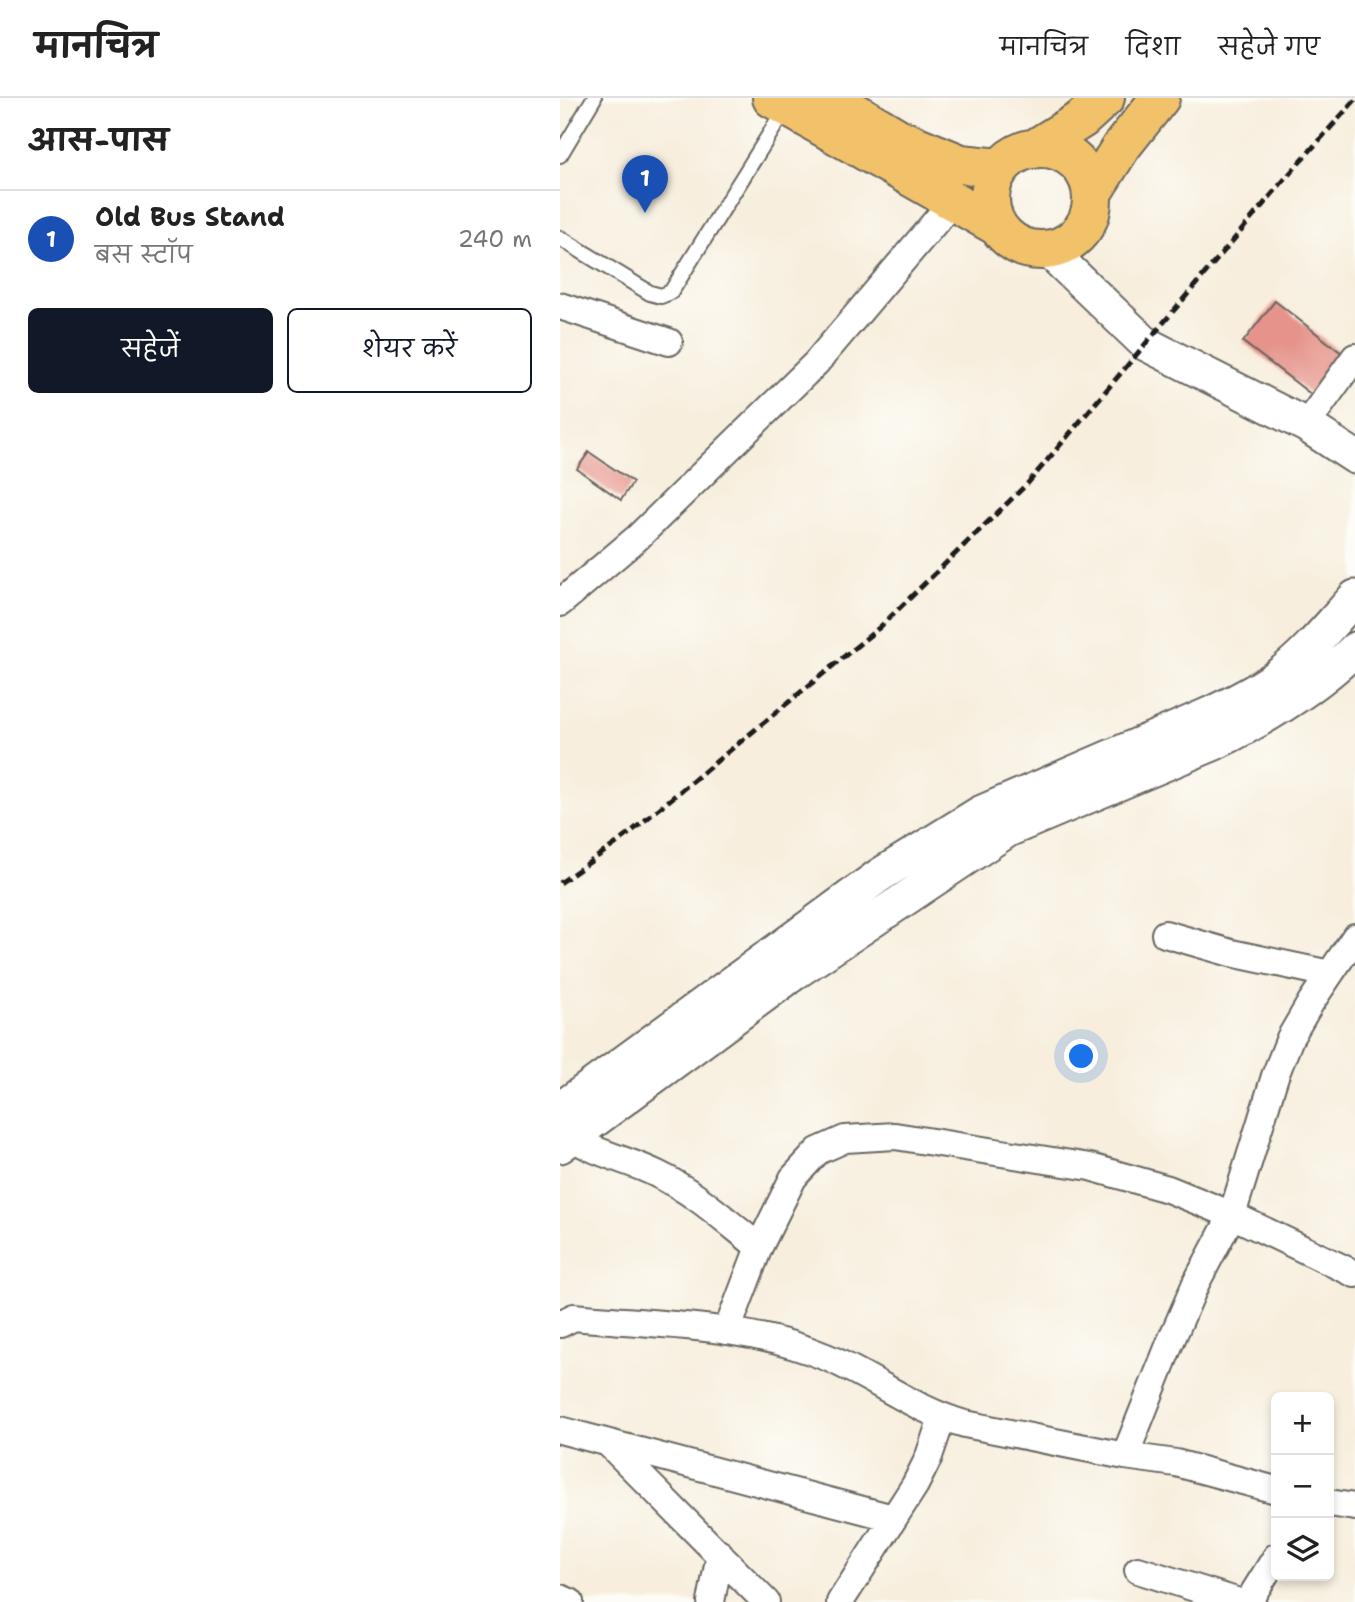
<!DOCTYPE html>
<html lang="hi">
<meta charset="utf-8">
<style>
:root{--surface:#fff;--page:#f6f6f6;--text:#222;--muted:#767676;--line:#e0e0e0;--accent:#111827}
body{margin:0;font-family:"Shantell Sans","Playpen Sans Deva",sans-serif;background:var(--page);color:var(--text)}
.controls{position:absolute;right:21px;bottom:21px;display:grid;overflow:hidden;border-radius:10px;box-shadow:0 4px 10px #0003}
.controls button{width:63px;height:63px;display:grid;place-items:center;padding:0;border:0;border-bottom:2px solid var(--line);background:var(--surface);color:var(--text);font:35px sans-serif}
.you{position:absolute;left:522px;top:959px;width:24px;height:24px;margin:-18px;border:5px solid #fff;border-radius:50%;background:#1a73e8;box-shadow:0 0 0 10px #1a73e833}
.badge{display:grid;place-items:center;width:46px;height:46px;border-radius:50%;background:var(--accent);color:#fff;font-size:23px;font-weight:700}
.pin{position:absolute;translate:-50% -58px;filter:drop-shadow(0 2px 4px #0008)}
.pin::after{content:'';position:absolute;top:37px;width:24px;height:21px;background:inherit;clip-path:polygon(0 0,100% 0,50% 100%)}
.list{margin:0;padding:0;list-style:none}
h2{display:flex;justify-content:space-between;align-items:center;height:91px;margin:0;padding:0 28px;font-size:30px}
h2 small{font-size:23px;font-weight:400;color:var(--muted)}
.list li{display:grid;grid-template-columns:46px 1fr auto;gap:21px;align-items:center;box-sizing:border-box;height:98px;padding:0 28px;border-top:2px solid var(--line)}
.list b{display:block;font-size:26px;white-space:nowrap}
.list p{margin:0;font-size:23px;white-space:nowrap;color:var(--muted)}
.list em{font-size:23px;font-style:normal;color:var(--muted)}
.actions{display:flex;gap:14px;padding:21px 28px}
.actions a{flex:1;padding:16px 0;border:2px solid var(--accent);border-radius:10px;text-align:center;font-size:24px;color:var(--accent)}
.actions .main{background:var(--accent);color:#fff}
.icon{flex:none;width:38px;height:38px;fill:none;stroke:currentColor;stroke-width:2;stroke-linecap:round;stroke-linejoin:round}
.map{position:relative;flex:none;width:795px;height:1504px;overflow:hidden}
header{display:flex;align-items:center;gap:42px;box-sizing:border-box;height:98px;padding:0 35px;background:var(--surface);border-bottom:2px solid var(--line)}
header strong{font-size:33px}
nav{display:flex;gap:38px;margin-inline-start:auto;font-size:24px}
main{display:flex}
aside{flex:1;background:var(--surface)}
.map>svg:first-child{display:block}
</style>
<header>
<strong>मानचित्र</strong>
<nav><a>मानचित्र</a><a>दिशा</a><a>सहेजे गए</a></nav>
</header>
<main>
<aside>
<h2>आस-पास<small></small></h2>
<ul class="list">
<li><span class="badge" style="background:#1a4fb4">1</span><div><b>Old Bus Stand</b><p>बस स्टॉप</p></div><em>240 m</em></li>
</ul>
<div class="actions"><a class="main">सहेजें</a><a>शेयर करें</a></div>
</aside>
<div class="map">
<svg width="795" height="1504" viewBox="0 0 795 1504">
<rect width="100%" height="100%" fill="#fdfcf7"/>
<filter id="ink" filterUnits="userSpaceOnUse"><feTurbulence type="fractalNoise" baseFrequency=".0143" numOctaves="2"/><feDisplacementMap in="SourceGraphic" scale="14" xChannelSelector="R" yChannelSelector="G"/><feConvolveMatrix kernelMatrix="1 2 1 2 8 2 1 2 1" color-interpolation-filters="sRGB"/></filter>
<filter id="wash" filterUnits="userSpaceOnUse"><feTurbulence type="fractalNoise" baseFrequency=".00686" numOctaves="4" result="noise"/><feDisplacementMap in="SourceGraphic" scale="28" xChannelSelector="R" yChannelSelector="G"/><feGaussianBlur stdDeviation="1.57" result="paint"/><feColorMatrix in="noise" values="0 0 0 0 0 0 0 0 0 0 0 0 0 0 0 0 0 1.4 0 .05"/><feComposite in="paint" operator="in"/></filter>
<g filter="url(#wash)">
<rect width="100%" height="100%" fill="#f7eedd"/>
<g id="blocks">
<path fill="#e6948b" d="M715,203L784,257L752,297L683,244Z
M29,354L73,384L61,402L17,371Z"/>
</g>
</g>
<g filter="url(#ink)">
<use href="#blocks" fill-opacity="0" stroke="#696660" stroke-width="2"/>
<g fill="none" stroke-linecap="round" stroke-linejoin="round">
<g stroke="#696660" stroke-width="18">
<path id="service" d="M0,57L34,0
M0,140L90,195L101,198L111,194L226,10"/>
</g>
<g stroke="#696660" stroke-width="30">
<path id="minor" d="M0,208L109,244
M746,327L795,259
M0,505L77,440L256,265L393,103
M605,836L671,855L770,876
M0,1030C28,1055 65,1060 97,1076C135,1094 166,1123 199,1149
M0,1226L14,1219C98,1227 187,1226 266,1259C314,1279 354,1312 405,1326L565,1358L616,1365L716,1392
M167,1233L199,1149L233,1080L258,1053L285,1041L335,1038L530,1069L608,1091L672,1117L795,1176
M0,1332L333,1420
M50,1347L206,1504
M565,1358L610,1245L636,1185L672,1117L715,978L730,940L751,904L795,839
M769,1405L795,1409
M578,1472L679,1504
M0,1500L10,1504
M151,1504L160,1456
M280,1504L355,1387L368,1361L382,1320
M688,1504L716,1459"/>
</g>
<g stroke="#696660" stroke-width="37">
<path id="tertiary" d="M488,152L586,246L746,327L795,359
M0,1011L320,777L420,715L645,618C669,607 694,595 716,579C746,557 770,527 795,499
M0,1048L233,876L448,732L655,645C706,620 754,591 795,551"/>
</g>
<g stroke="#696660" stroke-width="42">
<path id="primary" d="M212,0L437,128
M271,0L340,41L401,66L440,70
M430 101a51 51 0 1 1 102 0a51 51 0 1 1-102 0Z
M474,51L522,21L545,0
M532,95L561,49L600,0"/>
</g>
<use href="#service" stroke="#fff" stroke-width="14"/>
<use href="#minor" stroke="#fff" stroke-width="26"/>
<use href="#tertiary" stroke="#fff" stroke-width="33"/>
<use href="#primary" stroke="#f2c26a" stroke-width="38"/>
<path stroke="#1c1c1c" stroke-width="5" stroke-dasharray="10 5" stroke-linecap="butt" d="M0,785L61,742L320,529L468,385L724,82L795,2"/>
</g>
</g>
</svg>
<div class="controls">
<button>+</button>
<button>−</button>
<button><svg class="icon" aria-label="layers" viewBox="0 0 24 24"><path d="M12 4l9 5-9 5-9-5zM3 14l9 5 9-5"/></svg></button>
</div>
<div class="you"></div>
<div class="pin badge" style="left:85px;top:115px;background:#1a4fb4">1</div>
</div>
</main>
